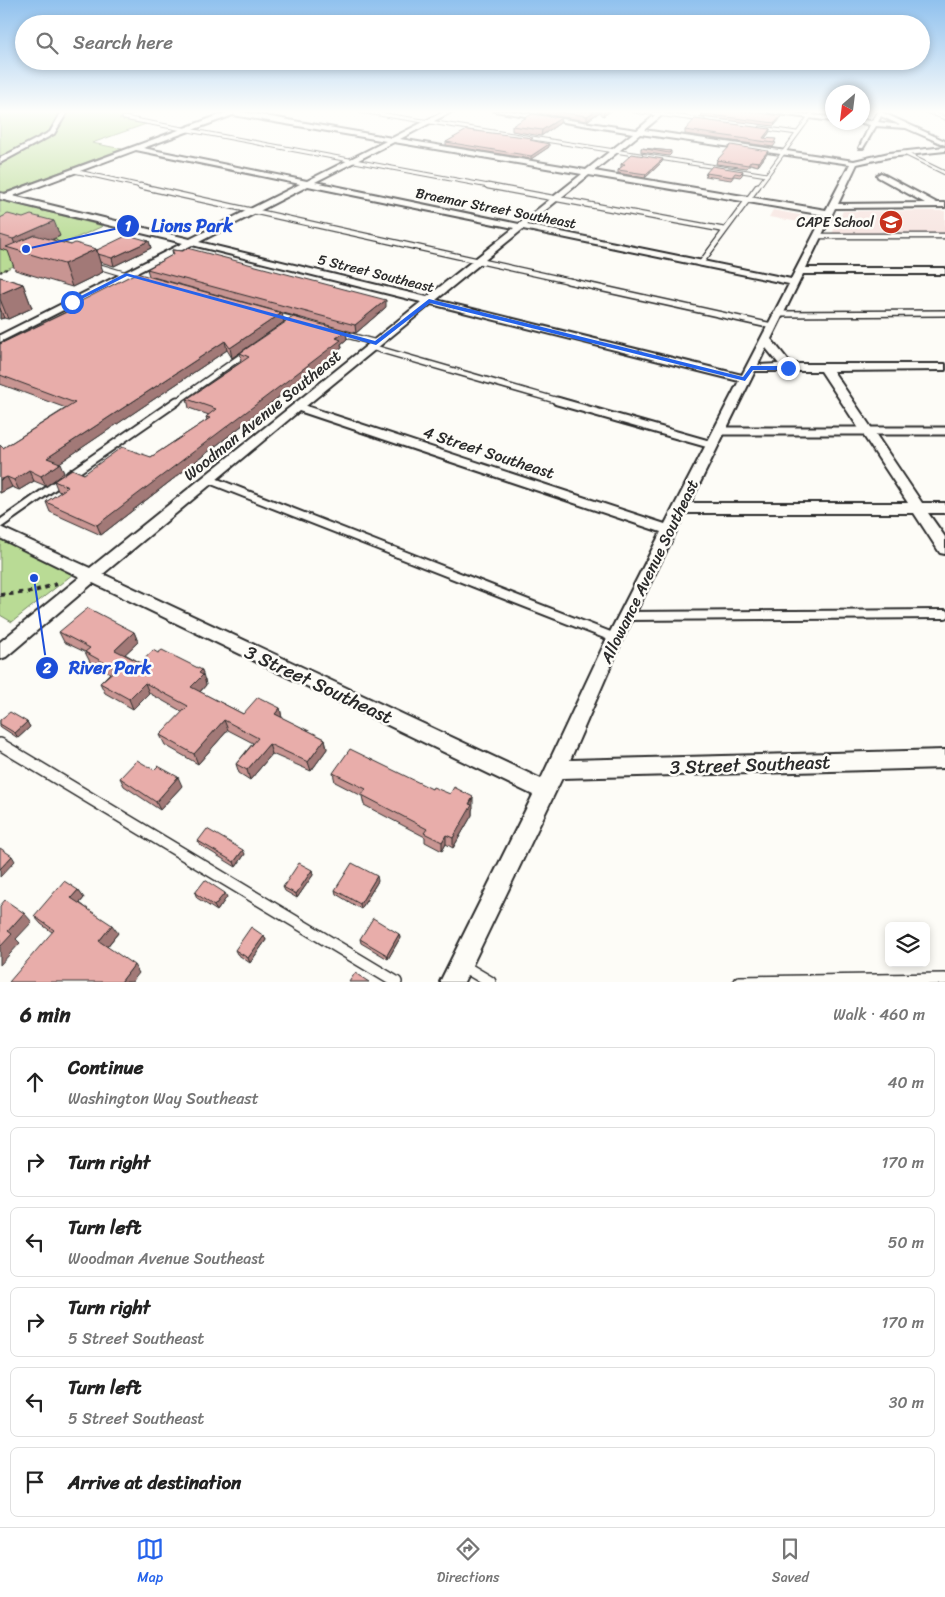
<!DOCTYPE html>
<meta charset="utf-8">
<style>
:root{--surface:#fff;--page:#f2f2f2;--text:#222;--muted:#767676;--line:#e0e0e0;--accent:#2563eb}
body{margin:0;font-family:Sriracha,sans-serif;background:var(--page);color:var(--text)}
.controls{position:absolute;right:15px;bottom:15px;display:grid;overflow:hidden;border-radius:8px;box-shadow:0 2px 8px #0003}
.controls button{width:45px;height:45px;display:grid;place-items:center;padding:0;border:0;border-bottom:1px solid var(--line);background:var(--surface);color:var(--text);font:25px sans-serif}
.compass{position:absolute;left:825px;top:85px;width:45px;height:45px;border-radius:50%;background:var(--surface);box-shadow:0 2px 8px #0003;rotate:208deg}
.stop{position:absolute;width:15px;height:15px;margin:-11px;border:4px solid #2563eb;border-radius:50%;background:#fff}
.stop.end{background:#2563eb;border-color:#fff;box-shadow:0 1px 5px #0008}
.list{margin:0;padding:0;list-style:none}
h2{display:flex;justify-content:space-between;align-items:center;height:65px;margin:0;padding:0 20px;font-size:21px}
h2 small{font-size:16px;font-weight:400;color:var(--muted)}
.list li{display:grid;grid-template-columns:32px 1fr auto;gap:15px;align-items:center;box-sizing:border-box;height:70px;margin:0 10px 10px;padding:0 10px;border:1px solid var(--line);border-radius:8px}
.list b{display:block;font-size:19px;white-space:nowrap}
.list p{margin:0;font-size:16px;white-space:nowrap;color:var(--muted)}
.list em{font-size:16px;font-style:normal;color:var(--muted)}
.icon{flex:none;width:28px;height:28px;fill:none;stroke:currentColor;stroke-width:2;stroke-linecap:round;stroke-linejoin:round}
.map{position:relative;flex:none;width:945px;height:982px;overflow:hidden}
.search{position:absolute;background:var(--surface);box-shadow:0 2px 8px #0003;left:15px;right:15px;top:15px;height:55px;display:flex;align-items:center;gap:12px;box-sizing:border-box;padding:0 18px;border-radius:28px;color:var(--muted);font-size:19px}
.sheet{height:545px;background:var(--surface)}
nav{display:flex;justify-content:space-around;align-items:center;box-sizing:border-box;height:70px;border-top:1px solid var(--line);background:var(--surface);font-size:14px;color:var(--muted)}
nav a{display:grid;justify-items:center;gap:2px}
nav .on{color:var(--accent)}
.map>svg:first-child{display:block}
</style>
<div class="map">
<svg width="945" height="982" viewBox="0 0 945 982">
<rect width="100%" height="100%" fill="#fdfcf7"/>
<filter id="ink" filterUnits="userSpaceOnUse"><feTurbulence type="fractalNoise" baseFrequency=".02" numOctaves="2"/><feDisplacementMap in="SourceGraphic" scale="10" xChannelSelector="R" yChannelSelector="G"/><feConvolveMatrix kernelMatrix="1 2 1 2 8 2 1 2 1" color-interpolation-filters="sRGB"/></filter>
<g filter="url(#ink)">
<path fill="#f7e4e0" d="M773,210L810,217L806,223L769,217Z
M843,211H945V234H832Z"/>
<path fill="#b9db95" stroke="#728360" d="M0,111H142L119,119L146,124L92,143L122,149L0,194Z
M0,200L103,226L0,272Z
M0,538L73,574L12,622L0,615Z"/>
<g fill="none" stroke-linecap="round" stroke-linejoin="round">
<g stroke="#2b2b2b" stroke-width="5">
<path id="service-far5" d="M360,111L767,175
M634,111L703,120
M927,111L945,118
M124,118L494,187
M761,128L797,133
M904,153L945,173
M74,171L146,187
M758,187L814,111"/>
</g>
<g stroke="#2b2b2b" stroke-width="7">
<path id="service-far4" d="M140,186L574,282
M488,186L725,230
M817,236H945
M701,263L758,186
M94,265L131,276"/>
</g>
<g stroke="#2b2b2b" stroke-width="8">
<path id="service-far3" d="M568,281L772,326
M778,314L945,313
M274,315L298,321
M339,333L377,343
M371,347L562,402
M176,402L246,353"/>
</g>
<g stroke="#2b2b2b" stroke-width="11">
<path id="service-far2" d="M557,401L712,445
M719,431H945
M70,475L177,401
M208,479L397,553
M0,524L61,481"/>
</g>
<g stroke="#2b2b2b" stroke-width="12">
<path id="service-far1" d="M393,551L615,638
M626,616L945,614"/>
</g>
<g stroke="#2b2b2b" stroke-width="14">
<path id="service" d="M0,744L396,982
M463,966L490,982
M739,982L945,979"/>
</g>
<g stroke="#2b2b2b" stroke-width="4">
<path id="minor" d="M62,111H68L54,134L0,163V158L50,132Z
M219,111H236L392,138L445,111H453L400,139L586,170L633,133L494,111H509L637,130L660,111H667L644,130L854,161L889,153L945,147V151L889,157L857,164L838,204L925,203L878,177L877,175L881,173L937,203H945V207L835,208L806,268H945V274H803L771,339L791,364H945V370L833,371L922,503H945V513H928L945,537V554L940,553L914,513H685L623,638L570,760L945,750V768L562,778L464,982H440L533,795L93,583L6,657L0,659V642L80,577L0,538V527L90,568L421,302L192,245L0,342V335L183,243L0,199V193L5,194L225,113ZM233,115L386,141L307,181L143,148ZM640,134L850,164L826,210L594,171ZM394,142L582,174L519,224L315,182ZM136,150L300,184L190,239L13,196ZM589,175L824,215L791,279L527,225ZM308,186L514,228L427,297L199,242ZM523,229L789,284L742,375L436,300ZM431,304L739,381L665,524L306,406ZM766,348L779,364L758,365ZM755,371H821L908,503H690ZM299,411L661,532L607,638L541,779L103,574Z
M768,111L832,117V121L771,113Z
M879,111L945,141V145L906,128L876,126L863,148H859L870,125L858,122H862V120L872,121ZM881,116L900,125L878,122Z"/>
</g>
<path stroke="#2b2b2b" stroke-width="1" stroke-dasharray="2 2" stroke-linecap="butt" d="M74,112L83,111"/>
<path stroke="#2b2b2b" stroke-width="2" stroke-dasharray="2.5 2.5" stroke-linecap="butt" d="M0,272L9,268"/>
<path stroke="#2b2b2b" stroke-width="4" stroke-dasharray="4.5 4.5" stroke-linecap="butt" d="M0,595L31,592L57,584"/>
<use href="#service-far5" stroke="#fdfcf7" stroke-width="3"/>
<use href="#service-far4" stroke="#fdfcf7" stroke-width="4.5"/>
<use href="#service-far3" stroke="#fdfcf7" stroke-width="5"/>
<use href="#service-far2" stroke="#fdfcf7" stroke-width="7"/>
<use href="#service-far1" stroke="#fdfcf7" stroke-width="8"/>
<use href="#service" stroke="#fdfcf7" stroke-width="11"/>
<use href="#minor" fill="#fdfcf7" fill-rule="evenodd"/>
</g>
<path fill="#c89592" stroke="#2b2b2b" d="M538,111H611L603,116L600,112L587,121L538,113Z
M702,114L780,119L774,126L701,117Z
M560,123L541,136L512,131V126Z
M770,129L769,133L765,138L776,143L773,147L685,134V130Z
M446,142L549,147L531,159L446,145Z
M641,148L671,151V154L669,156L641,152Z
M767,154L758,166L750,164L747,168L716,164L717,160Z
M662,162L645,178L618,173V170L621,167V164Z
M743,171L742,175L740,177L734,176L731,180L705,176L706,173Z
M0,218L60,236L52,240L71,245L97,250L149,241L151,248L114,266L100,262L103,272L72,287L15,270L8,251L0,249Z
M172,250L183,251L386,307L356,333L149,276L147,269L173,255Z
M0,277L23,284L32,308L8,319L4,318L0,319Z
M77,303L284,322L232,358L227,350L59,463L64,473L46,486L34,481L19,490L12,487L0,493V445L3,448L66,408L0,384V344L78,306Z
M346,331L347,339L341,344L342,348L101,535L50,512L46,502L61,492L58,491L54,481L151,457L207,420L206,417L209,415L189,408L187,399L241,362L240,353Z
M59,632H134L138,642L125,654L141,663L205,679L206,685L200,692L243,714L280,708L282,718L325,739L327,749L311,771L272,754L250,780L239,773L236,764L253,743L228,730L198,764L165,745L160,735L183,712L149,693L133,709L105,693L100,683L110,673L90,662L85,652L64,642Z
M0,720L27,722L30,727L18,738L1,727L0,726Z
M154,770L182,786L160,810L124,786L120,778Z
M333,773L432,789L473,807L472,810V815L453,848L446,844L442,851L425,842V837L364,805L362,796L335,782Z
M198,841L245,854L236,867L200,845Z
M312,870L313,875L297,898L285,891L283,887Z
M378,881L361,909L336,894L335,890Z
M78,890L84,898L80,903L118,933L107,947L139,973L52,932L41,924L34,916Z
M195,893L227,897L217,911L197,898Z
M399,934L400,938L388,959L361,943L360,939Z
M264,936L266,940L250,963L237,954L235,950Z"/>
<path fill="#a27977" stroke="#2b2b2b" d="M595,111H600L587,121V116Z
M605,111H611L603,116L604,112Z
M781,116L780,119L774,126L775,123Z
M561,118L560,123L541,136L542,130Z
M770,129L769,133L762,142L763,138Z
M549,144V147L531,159V156Z
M768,151L767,154L758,166L759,162Z
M663,159L662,162L645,178L646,174Z
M54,221L60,236L23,252L17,250L13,239Z
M149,241L151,248L114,266L112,258Z
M96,249L103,272L72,287L64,264Z
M23,284L32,308L8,319L0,299V294Z
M386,300V307L356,333L355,325Z
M0,308L4,318L0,319Z
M282,313L284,322L232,358L230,348Z
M346,331L347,339L341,344L342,348L101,535L97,525Z
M225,341L227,350L52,468L47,458Z
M60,463L64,473L46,486L41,476Z
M29,470L34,481L19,490L14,480Z
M7,477L12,487L0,493V480Z
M134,632L138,642L120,659L115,650Z
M202,670L206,685L195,697L191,687L199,673Z
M145,683L149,693L133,709L129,699Z
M280,708L282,718L275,714Z
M224,720L228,730L198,764L194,754Z
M27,722L30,727L18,738L15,733Z
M325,739L327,749L311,771L308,762Z
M269,744L272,754L250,780L247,770Z
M178,777L182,786L160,810L156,802Z
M473,797V807L472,810V815L453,848V838Z
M446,835V844L442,851V842Z
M243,850L245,854L236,867L234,862Z
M12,856L15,861L0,877V869Z
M312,870L313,875L297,898L296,894Z
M377,876L378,881L361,909L360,904Z
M78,890L84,898L77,906L71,898Z
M225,893L227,897L217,911L214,906Z
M24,913L32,922L16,939L20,943L0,965V947L8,931Z
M112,925L118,933L105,949L99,941Z
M399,934L400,938L388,959L387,955Z
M264,936L266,940L250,963L248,958Z
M134,965L139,973L132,982H121Z"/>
<path fill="#e8adaa" stroke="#2b2b2b" d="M550,111H595L587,116Z
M705,111H746L781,116L775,123L702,114Z
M532,114L561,118L542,130L512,126Z
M695,119L770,129L763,138L776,139L774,143L685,130Z
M467,130L533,138L530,140L549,144L531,156L446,142Z
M731,145L768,151L759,162L751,161L748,165L717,160Z
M641,148L671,151L669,153Z
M632,154L663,159L646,174L618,170L625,164H621Z
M712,166L743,171L740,174L735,173L732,177L706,173Z
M8,214L23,218L31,215L54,221L13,239L0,235V218Z
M35,235L71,245L75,243L96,249L64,264L6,247Z
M128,235L149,241L112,258L98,254L97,250Z
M187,248L386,300L355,325L147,269L174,254L172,250L183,251Z
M136,273L282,313L230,348L225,341L47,458L60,463L41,476L29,470L14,480L7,477L0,480V445L3,448L75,403L0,375V344L75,308L81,304L77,303Z
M0,277L23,284L0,294Z
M293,317L346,331L336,338L341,340L97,525L46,502L68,487L54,481L72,469L84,474L122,447L151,457L210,418L206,417L216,409L187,399L249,357L240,353Z
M88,608L134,632L115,650L141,663L153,650L158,653L162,650L202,670L199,673L203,675L191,687L243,714L258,697L280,708L275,714L325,739L308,762L269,744L247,770L236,764L258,738L224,720L194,754L160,735L188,706L145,683L129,699L100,683L116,669L85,652L90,648L59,632Z
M10,712L27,722L15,733L0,724V720Z
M350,749L432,789L433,787L450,794L454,787L473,797L469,804L472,805L453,838L446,835L442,842L424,833L427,829L362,795L366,789L333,773Z
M137,760L154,770L158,766L178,777L156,802L120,778Z
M207,829L243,850L234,862L198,841Z
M0,848L12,856L0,869Z
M299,863L312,870L296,894L283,887Z
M352,863L377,876L360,904L335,890Z
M205,880L225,893L214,906L195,893Z
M64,881L78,890L71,898L112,925L99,941L134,965L121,982H9L54,930L34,916Z
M5,900L24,913L8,931L12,934L0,947V906Z
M373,918L399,934L387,955L360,939Z
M251,927L264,936L248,958L235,950Z
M355,973L369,982H349Z"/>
</g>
<linearGradient id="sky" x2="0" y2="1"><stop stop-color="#90c1ee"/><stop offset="0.45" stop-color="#fefefb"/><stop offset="1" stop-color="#fefefb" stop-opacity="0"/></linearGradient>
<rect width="945" height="248" fill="url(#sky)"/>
<path fill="#2563eb" d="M126,273L375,341L429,299L743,377L751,366H788L791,368L788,370H753L745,381L430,303L376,345L127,276L74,303L69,302Z"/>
<defs>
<g id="school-disc" transform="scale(1.25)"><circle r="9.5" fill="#c8321e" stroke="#fdfcf7"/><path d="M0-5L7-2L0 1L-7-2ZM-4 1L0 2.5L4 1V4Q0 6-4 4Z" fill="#fff"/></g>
</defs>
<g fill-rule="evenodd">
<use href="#school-disc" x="891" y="222"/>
</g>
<g text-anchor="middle" stroke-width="5" stroke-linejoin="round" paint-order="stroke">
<g font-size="14" fill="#2b2b2b" stroke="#fdfcf7">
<text transform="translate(496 208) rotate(11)" y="5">Braemar Street Southeast</text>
<text transform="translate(376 273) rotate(14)" y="5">5 Street Southeast</text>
</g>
<g font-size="14" fill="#2b2b2b" stroke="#fdfcf7" text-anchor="end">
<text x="874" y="227">CAPE School</text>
</g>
<g font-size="16" fill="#2b2b2b" stroke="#fdfcf7">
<text transform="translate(262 415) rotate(-39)" y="6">Woodman Avenue Southeast</text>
<text transform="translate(489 452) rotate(18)" y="6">4 Street Southeast</text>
<text transform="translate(649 571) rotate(-64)" y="6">Allowance Avenue Southeast</text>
</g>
<g font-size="19" fill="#2b2b2b" stroke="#fdfcf7">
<text transform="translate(319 684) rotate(25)" y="7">3 Street Southeast</text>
<text transform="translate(750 764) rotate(-2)" y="7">3 Street Southeast</text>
</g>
</g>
<path fill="none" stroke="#1d4ed8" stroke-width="2" d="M26 249L128 226M34 578L47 668"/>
<g fill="#1d4ed8" stroke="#fdfcf7" stroke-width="2">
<circle cx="26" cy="249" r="5"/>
<circle cx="34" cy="578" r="5"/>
<circle cx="128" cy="226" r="12"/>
<circle cx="47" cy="668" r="12"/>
</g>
<g font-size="15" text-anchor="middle" font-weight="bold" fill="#fff">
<text x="128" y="231">1</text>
<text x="47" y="673">2</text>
</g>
<g font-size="18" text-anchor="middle" font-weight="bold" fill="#1d4ed8" stroke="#fdfcf7" stroke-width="5" stroke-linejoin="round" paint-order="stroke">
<text x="192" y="232">Lions Park</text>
<text x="110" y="674">River Park</text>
</g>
</svg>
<div class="controls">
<button><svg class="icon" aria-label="layers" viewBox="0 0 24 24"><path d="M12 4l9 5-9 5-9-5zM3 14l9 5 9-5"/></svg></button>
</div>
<svg class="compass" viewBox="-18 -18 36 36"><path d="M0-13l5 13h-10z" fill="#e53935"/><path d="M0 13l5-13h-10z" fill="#767676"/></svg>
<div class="stop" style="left:72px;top:302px"></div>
<div class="stop end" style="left:788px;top:368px"></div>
<div class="search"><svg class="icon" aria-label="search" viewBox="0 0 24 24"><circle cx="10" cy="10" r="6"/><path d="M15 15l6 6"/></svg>Search here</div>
</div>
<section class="sheet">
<h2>6 min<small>Walk · 460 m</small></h2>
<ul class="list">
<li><svg class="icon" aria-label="ahead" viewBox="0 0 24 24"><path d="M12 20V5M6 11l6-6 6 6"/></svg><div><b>Continue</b><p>Washington Way Southeast</p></div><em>40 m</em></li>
<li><svg class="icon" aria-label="right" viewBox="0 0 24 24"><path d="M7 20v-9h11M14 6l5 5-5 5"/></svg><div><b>Turn right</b></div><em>170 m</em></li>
<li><svg class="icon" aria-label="left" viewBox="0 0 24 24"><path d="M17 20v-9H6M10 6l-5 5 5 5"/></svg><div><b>Turn left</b><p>Woodman Avenue Southeast</p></div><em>50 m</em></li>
<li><svg class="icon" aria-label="right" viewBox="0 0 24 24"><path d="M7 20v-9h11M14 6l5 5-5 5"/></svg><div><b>Turn right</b><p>5 Street Southeast</p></div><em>170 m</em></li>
<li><svg class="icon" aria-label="left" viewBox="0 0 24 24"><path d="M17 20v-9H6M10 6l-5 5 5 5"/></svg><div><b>Turn left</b><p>5 Street Southeast</p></div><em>30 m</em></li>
<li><svg class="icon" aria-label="arrive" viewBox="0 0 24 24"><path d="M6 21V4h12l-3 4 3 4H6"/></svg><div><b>Arrive at destination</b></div></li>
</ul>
</section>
<nav>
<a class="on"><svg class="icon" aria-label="map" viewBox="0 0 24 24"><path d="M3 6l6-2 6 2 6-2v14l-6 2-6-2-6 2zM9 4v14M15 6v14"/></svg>Map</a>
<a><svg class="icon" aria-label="directions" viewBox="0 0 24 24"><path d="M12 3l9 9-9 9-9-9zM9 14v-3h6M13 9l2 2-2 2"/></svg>Directions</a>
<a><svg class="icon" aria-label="saved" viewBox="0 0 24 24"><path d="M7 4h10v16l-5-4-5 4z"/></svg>Saved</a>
</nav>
